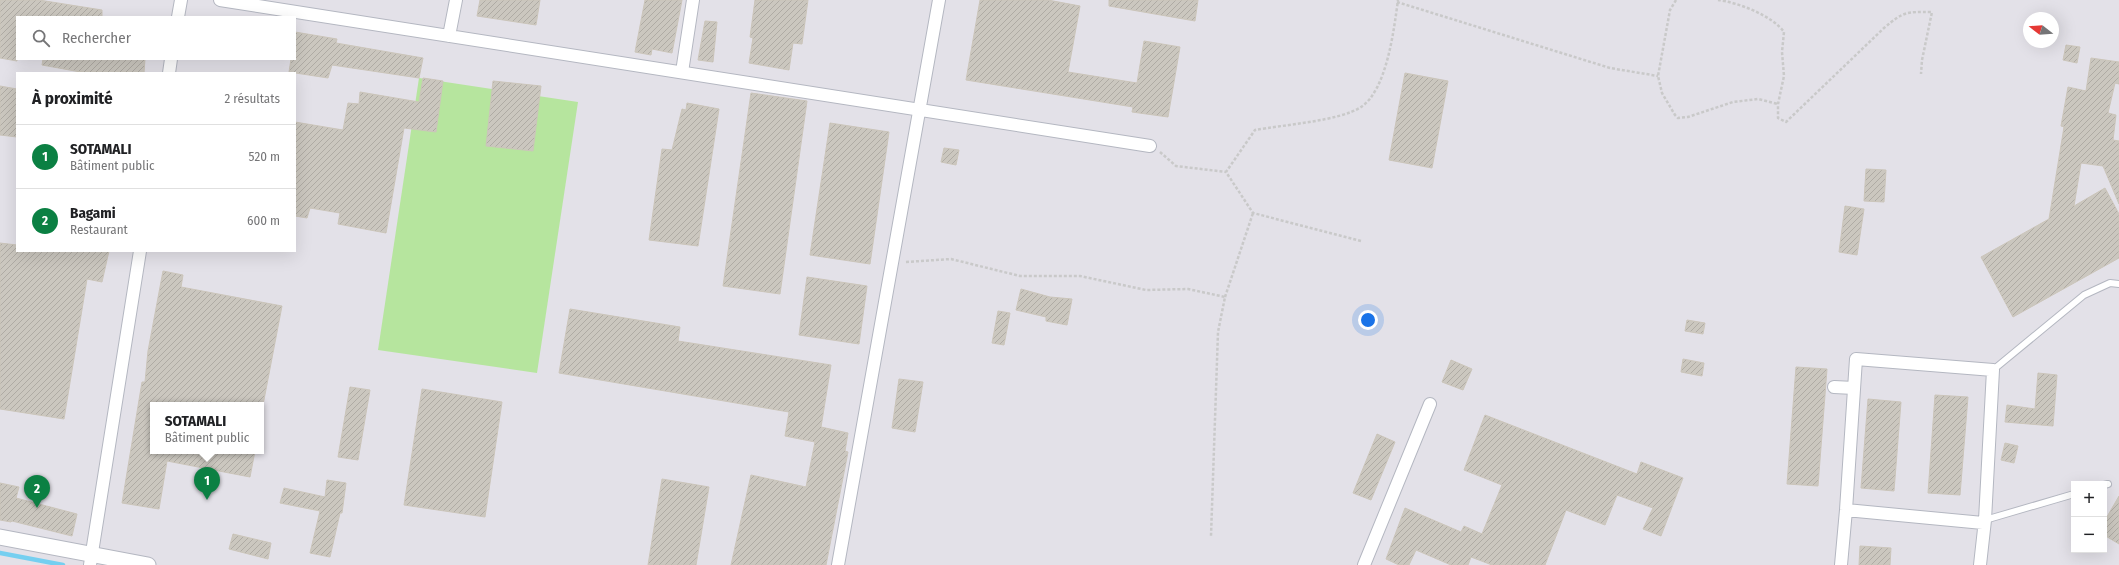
<!DOCTYPE html>
<html lang="fr">
<meta charset="utf-8">
<style>
:root{--surface:#fff;--page:#f2f2f2;--text:#202124;--muted:#757577;--line:#e0e0e0;--accent:#0b8043}
body{margin:0;font-family:"Fira Sans Condensed",sans-serif;background:var(--page);color:var(--text)}
.controls{position:absolute;right:12px;bottom:12px;display:grid;overflow:hidden;border-radius:0px;box-shadow:0 4px 16px #0002}
.controls button{width:36px;height:36px;display:grid;place-items:center;padding:0;border:0;border-bottom:1px solid var(--line);background:var(--surface);color:var(--text);font:20px sans-serif}
.compass{position:absolute;left:2023px;top:12px;width:36px;height:36px;border-radius:50%;background:var(--surface);box-shadow:0 4px 16px #0002;rotate:287deg}
.you{position:absolute;left:1368px;top:320px;width:14px;height:14px;margin:-10px;border:3px solid #fff;border-radius:50%;background:#1a73e8;box-shadow:0 0 0 6px #1a73e833}
.badge{display:grid;place-items:center;width:26px;height:26px;border-radius:50%;background:var(--accent);color:#fff;font-size:13px;font-weight:700}
.pin{position:absolute;translate:-50% -33px;filter:drop-shadow(0 1px 2px #0008)}
.pin::after{content:'';position:absolute;top:21px;width:14px;height:12px;background:inherit;clip-path:polygon(0 0,100% 0,50% 100%)}
.popup{position:absolute;left:150px;top:402px;width:114px;height:52px;box-sizing:border-box;display:grid;place-content:center;border-radius:0px;background:var(--surface);filter:drop-shadow(0 1px 3px #0005);font-size:13px;white-space:nowrap;color:var(--muted)}
.popup b{font-size:15px;color:var(--text)}
.popup::after{content:'';position:absolute;left:50%;top:100%;margin-left:-8px;border:8px solid transparent;border-top-color:var(--surface)}
.list{margin:0;padding:0;list-style:none}
h2{display:flex;justify-content:space-between;align-items:center;height:52px;margin:0;padding:0 16px;font-size:17px}
h2 small{font-size:13px;font-weight:400;color:var(--muted)}
.list li{display:grid;grid-template-columns:26px 1fr auto;gap:12px;align-items:center;box-sizing:border-box;height:64px;padding:0 16px;border-top:1px solid var(--line)}
.list b{display:block;font-size:15px;white-space:nowrap}
.list p{margin:0;font-size:13px;white-space:nowrap;color:var(--muted)}
.list em{font-size:13px;font-style:normal;color:var(--muted)}
.icon{flex:none;width:22px;height:22px;fill:none;stroke:currentColor;stroke-width:2;stroke-linecap:round;stroke-linejoin:round}
.map{position:relative;flex:none;width:2119px;height:565px;overflow:hidden}
.search{position:absolute;background:var(--surface);box-shadow:0 4px 16px #0002;left:16px;top:16px;width:280px;height:44px;display:flex;align-items:center;gap:10px;box-sizing:border-box;padding:0 14px;border-radius:0px;color:var(--muted);font-size:15px}
.panel{position:absolute;background:var(--surface);box-shadow:0 4px 16px #0002;left:16px;top:72px;width:280px;height:180px;border-radius:0px}
.map>svg:first-child{display:block}
</style>
<div class="map">
<svg width="2119" height="565" viewBox="0 0 2119 565">
<defs>
<pattern id="building-hatch" width="6" height="6" patternUnits="userSpaceOnUse"><rect width="6" height="6" fill="#cbc7bf"/><path d="M-1 1l2-2M0 6l6-6M5 7l2-2" fill="none" stroke="#afaba4"/></pattern>
</defs>
<rect width="100%" height="100%" fill="#efe9e1"/>
<path fill="#e3e1e8" fill-rule="evenodd" d="M0,0H2119V565H0ZM17,17H295V59H17ZM2029,18H2053V42H2029ZM17,73H295V251H17ZM153,405H261V451H153ZM2074,484H2104V550H2074Z"/>
<path fill="#b6e59e" d="M419,78L578,102L537,373L378,350Z"/>
<g fill="none" stroke-linecap="round" stroke-linejoin="round">
<path stroke="#75cff0" stroke-width="4.5" d="M0,553L63,565"/>
</g>
<path fill="url(#building-hatch)" stroke="#cbc5ba" d="M0,0H39L102,10V17H17V61L0,58Z
M480,0H540L536,25L477,16Z
M645,0H682L672,53L652,49L651,55L635,52Z
M755,0H808L802,44L793,43L789,70L749,63L753,38L750,37Z
M980,0H1048L1080,6L1068,72L1137,83L1144,41L1180,47L1168,117L1132,112L1133,107L966,80Z
M1109,0H1198L1195,21L1109,6Z
M705,21L717,22L713,62L698,60Z
M295,32L337,39L336,43L423,58L419,78L332,65L328,78L289,72L291,59H295Z
M2066,45L2080,47L2077,63L2063,60Z
M2091,58L2119,62V84L2115,83L2108,113L2116,115L2113,140L2119,141V204L2103,166L2081,163L2074,206L2105,188L2119,214V258L2013,317L1981,257L2049,219L2064,127L2061,126L2068,87L2086,91Z
M43,59H145L144,73H86L42,65Z
M1405,73L1448,81L1432,168L1389,160Z
M423,78L443,81L436,132L404,128L386,233L338,224L340,213L310,208L307,218L295,216V122L343,130L348,103L359,104L360,92L419,102Z
M493,81L541,86L533,151L486,146Z
M0,86L17,89V137L0,135Z
M751,93L807,101L780,294L723,286Z
M687,103L719,109L698,246L649,240L662,149L672,150L682,109L686,110Z
M830,123L889,132L870,264L810,255Z
M944,148L959,150L956,165L941,162Z
M1866,169L1886,170L1884,202L1864,201Z
M1845,206L1864,209L1857,255L1839,252Z
M0,243L17,245V251H109L102,282L87,279L64,419L0,409Z
M163,271L183,275L181,287L282,306L263,405H153V451H255L250,477L167,461L159,509L122,503L142,382H145L148,351Z
M807,277L867,286L859,344L799,335Z
M1021,289L1050,297L1072,299L1067,325L1046,321V317L1016,310Z
M570,309L680,327L678,341L831,365L821,427L848,433L845,451L848,452L826,565H731L751,475L806,487L815,442L785,436L789,412L559,373Z
M998,311L1010,313L1004,345L992,343Z
M1687,320L1705,323L1703,334L1685,331Z
M1683,359L1704,363L1702,376L1681,372Z
M1451,360L1472,369L1463,390L1442,382Z
M1796,367L1827,369L1818,486L1787,484Z
M2038,373L2057,375L2053,426L2005,422L2007,405L2035,409Z
M899,379L923,382L915,432L892,428Z
M350,387L370,390L358,460L338,457Z
M422,389L502,402L485,517L404,505Z
M1935,395L1968,397L1960,495L1928,493Z
M1868,399L1901,402L1894,491L1861,488Z
M1485,415L1637,474L1641,462L1683,478L1661,536L1643,529L1653,508L1617,495L1605,525L1566,510L1545,565H1492L1471,557L1468,565H1451L1416,550L1409,565H1399L1386,559L1405,508L1461,532L1464,526L1482,534L1502,485L1464,470Z
M1377,434L1395,442L1371,500L1353,493Z
M2005,443L2018,446L2014,463L2001,460Z
M662,479L709,487L696,565H648Z
M327,480L346,483L342,513H340L330,557L310,553L320,511L280,503L284,488L325,497Z
M0,483L19,487L16,498L77,514L72,536L12,521L11,522L0,520Z
M2119,496V544L2104,535V522Z
M233,534L271,543L268,559L229,549Z
M1860,546L1891,548L1890,565H1859Z"/>
<g fill="none" stroke-linecap="round" stroke-linejoin="round">
<g stroke="#b4b7c1" stroke-width="8">
<path id="service" d="M1993,370L2084,295L2110,283L2119,284
M2104,485L2108,484
M1985,520L2074,494"/>
</g>
<g stroke="#b4b7c1" stroke-width="14">
<path id="minor" d="M220,0L1150,146
M178,17L181,0
M449,36L456,0
M682,72L693,0
M169,73L171,59
M1834,387L1854,388
M1846,510L1983,523
M90,565L140,251
M838,565L939,0
M1364,565L1430,404
M1841,565L1846,510L1856,359L1993,370L1985,520L1980,565"/>
</g>
<g stroke="#b4b7c1" stroke-width="17">
<path id="tertiary" d="M0,537L148,565"/>
</g>
<path stroke="#c9c9c9" stroke-width="2.5" stroke-dasharray="3 2" stroke-linecap="butt" d="M1676,0L1670,10L1658,76L1662,93L1675,115L1678,118L1688,117L1733,102L1758,99L1778,104
M1718,0C1737,2 1773,16 1784,32L1782,52L1784,76L1778,104V118L1786,122L1884,28C1904,11 1906,12 1932,12L1922,60L1921,74
M1397,2L1610,68L1658,76
M1160,152L1176,166L1226,172
M1361,241L1253,213L1226,172L1255,130C1282,125 1340,121 1361,107C1387,90 1394,29 1398,0
M906,262L951,259L1020,276H1080L1146,290L1188,289L1225,297L1218,332L1211,536
M1225,297L1253,213"/>
<use href="#service" stroke="#fff" stroke-width="6"/>
<use href="#minor" stroke="#fff" stroke-width="12"/>
<use href="#tertiary" stroke="#fff" stroke-width="15"/>
</g>
</svg>
<div class="controls">
<button>+</button>
<button>−</button>
</div>
<svg class="compass" viewBox="-18 -18 36 36"><path d="M0-13l5 13h-10z" fill="#e53935"/><path d="M0 13l5-13h-10z" fill="#757577"/></svg>
<div class="you"></div>
<div class="pin badge" style="left:207px;top:500px">1</div>
<div class="popup"><b>SOTAMALI</b>Bâtiment public</div>
<div class="pin badge" style="left:37px;top:508px">2</div>
<div class="search"><svg class="icon" aria-label="search" viewBox="0 0 24 24"><circle cx="10" cy="10" r="6"/><path d="M15 15l6 6"/></svg>Rechercher</div>
<section class="panel">
<h2>À proximité<small>2 résultats</small></h2>
<ul class="list">
<li><span class="badge">1</span><div><b>SOTAMALI</b><p>Bâtiment public</p></div><em>520 m</em></li>
<li><span class="badge">2</span><div><b>Bagami</b><p>Restaurant</p></div><em>600 m</em></li>
</ul>
</section>
</div>
